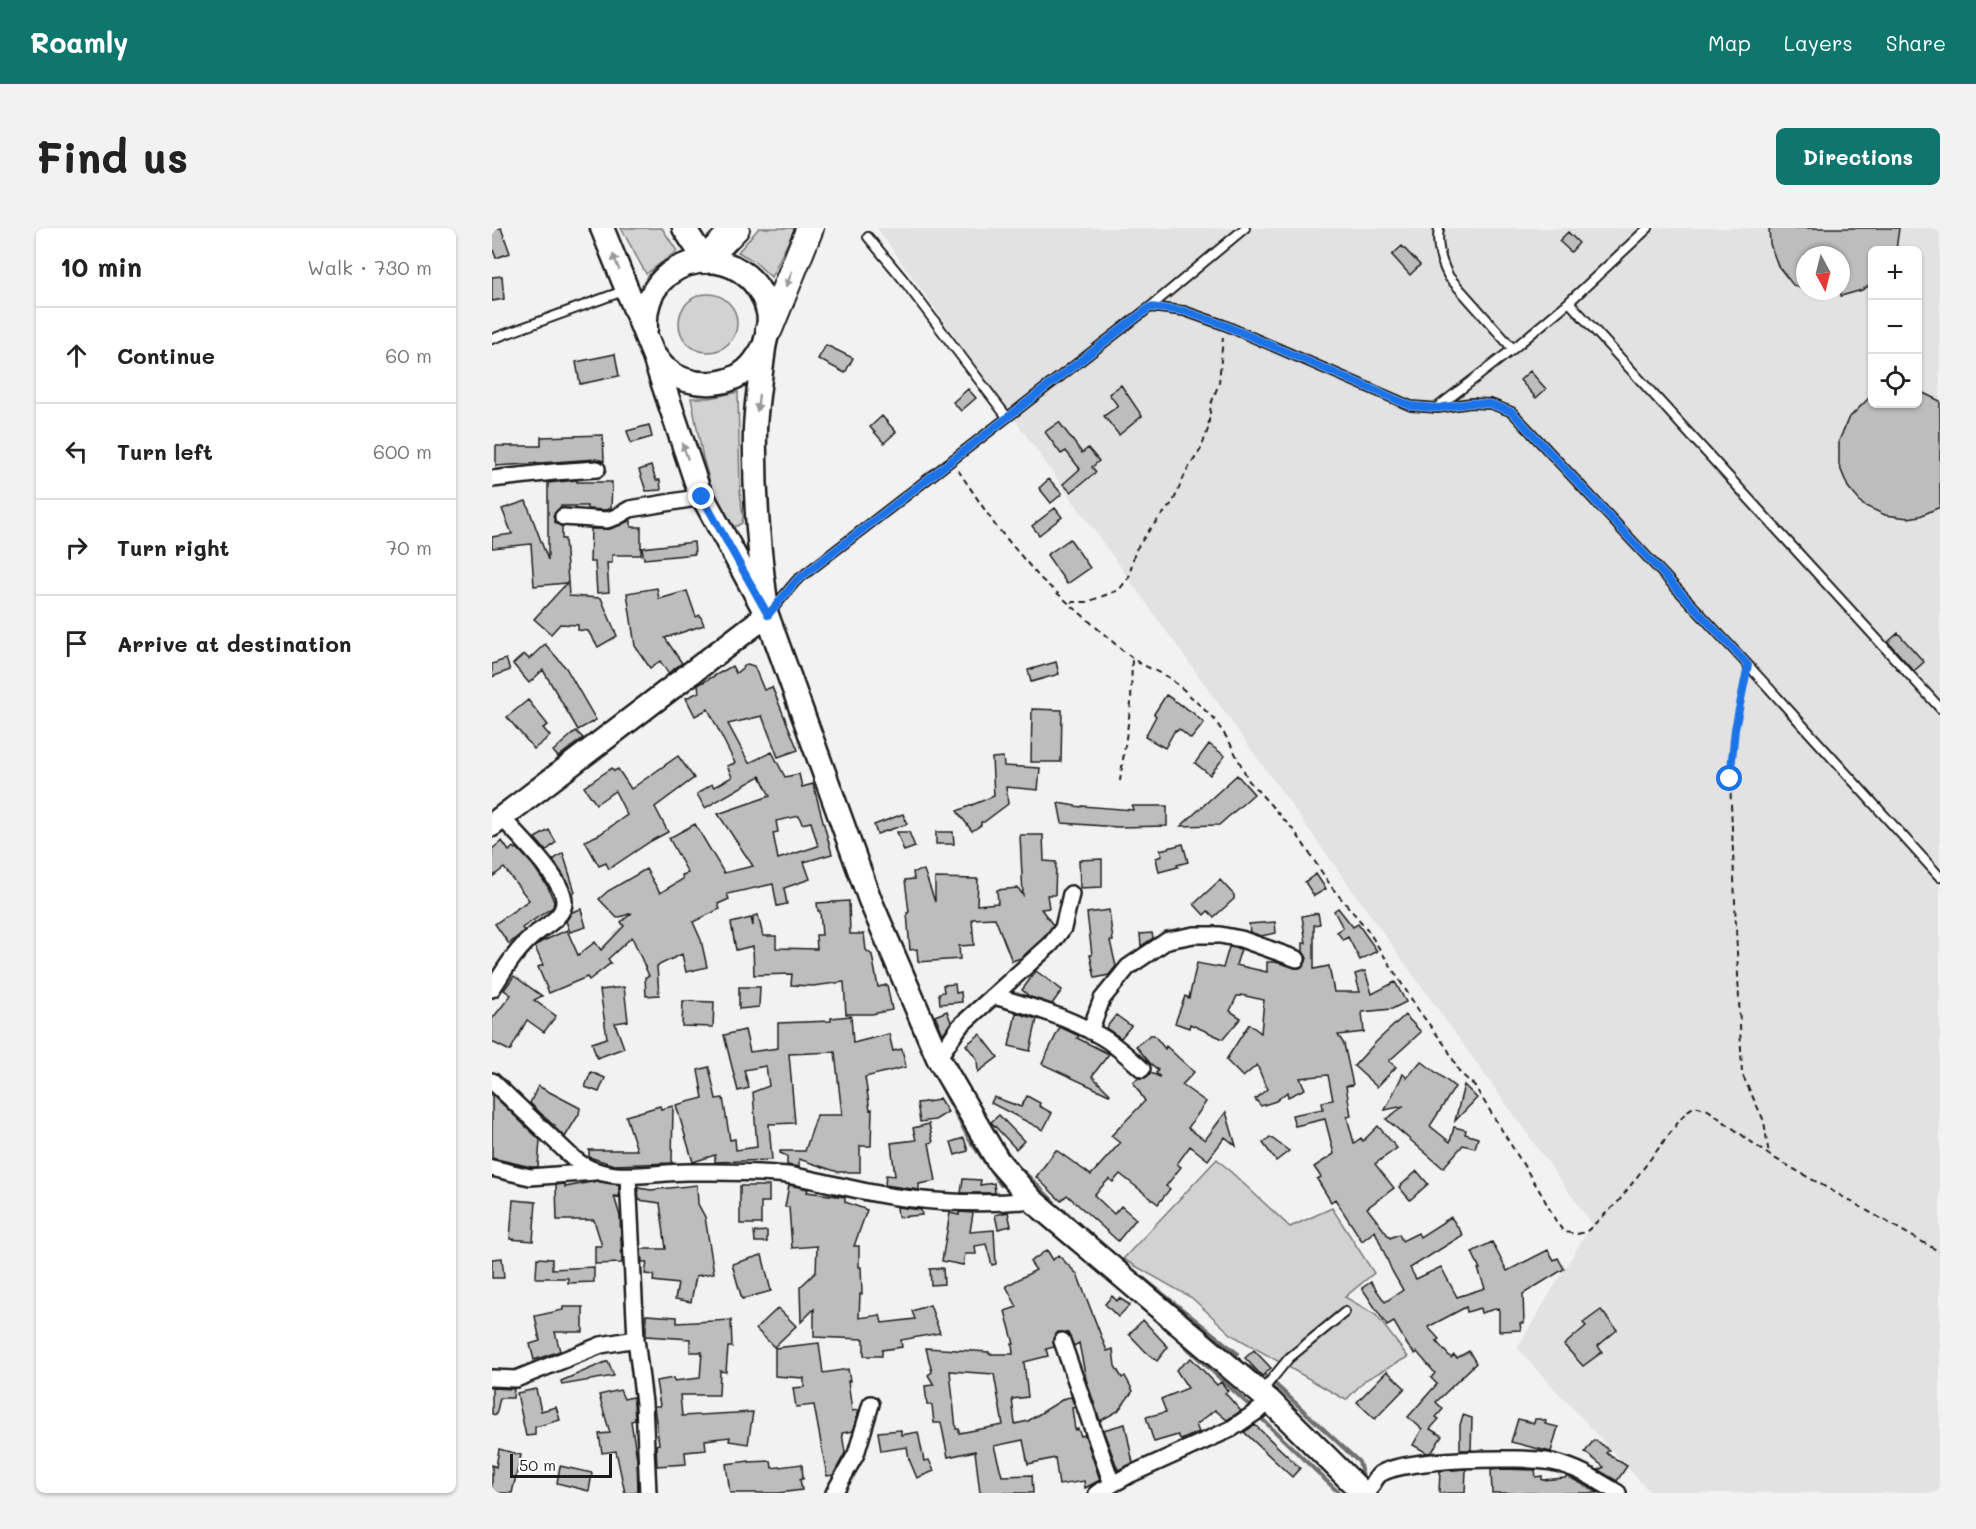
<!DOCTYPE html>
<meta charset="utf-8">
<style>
:root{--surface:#fff;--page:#f2f2f2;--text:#222;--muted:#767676;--line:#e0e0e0;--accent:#0f766e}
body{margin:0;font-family:Mali,sans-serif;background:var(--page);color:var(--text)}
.controls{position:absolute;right:18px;top:18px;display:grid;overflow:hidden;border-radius:9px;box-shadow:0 2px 4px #0004}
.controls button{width:54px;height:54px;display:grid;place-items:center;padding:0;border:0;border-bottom:2px solid var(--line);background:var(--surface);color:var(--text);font:30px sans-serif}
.compass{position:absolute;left:1304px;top:18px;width:54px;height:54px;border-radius:50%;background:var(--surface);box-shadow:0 2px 4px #0004;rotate:173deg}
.scale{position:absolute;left:18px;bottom:15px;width:102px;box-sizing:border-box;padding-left:6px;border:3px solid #1c1c1c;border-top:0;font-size:16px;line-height:21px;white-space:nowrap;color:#1c1c1c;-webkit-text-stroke:4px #fff;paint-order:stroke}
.stop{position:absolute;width:18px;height:18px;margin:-14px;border:4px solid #1a73e8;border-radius:50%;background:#fff}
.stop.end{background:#1a73e8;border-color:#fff;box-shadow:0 2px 6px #0008}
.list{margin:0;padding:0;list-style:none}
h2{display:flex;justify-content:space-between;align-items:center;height:78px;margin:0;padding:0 24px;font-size:26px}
h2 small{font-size:20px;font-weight:400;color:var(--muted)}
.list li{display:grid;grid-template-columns:39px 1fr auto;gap:18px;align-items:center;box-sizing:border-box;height:96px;padding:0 24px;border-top:2px solid var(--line)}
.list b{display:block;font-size:22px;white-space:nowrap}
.list em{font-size:20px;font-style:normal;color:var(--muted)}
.icon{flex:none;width:33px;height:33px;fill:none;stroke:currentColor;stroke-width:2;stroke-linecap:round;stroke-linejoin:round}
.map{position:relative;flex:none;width:1448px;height:1265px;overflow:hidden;border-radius:9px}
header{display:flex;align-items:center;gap:36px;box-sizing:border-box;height:84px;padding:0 30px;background:var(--accent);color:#fff}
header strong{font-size:28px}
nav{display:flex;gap:33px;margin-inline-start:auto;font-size:21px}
.intro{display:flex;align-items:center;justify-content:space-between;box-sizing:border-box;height:144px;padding:0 36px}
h1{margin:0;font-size:42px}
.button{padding:15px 27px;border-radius:9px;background:var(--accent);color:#fff;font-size:21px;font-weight:700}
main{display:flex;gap:36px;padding:0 36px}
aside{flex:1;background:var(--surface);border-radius:9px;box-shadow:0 2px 4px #0004}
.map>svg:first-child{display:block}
</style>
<header>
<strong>Roamly</strong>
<nav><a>Map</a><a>Layers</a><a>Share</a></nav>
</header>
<div class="intro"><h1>Find us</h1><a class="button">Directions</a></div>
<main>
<aside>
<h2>10 min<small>Walk · 730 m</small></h2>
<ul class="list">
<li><svg class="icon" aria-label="ahead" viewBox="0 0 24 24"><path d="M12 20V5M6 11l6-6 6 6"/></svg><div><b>Continue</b></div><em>60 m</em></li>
<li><svg class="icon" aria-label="left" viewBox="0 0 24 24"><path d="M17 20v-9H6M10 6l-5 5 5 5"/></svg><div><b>Turn left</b></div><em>600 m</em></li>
<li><svg class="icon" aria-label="right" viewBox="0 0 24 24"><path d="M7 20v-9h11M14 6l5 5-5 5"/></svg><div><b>Turn right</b></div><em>70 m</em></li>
<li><svg class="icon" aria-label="arrive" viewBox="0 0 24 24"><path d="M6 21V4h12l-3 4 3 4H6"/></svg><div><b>Arrive at destination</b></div></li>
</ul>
</aside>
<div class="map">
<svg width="1448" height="1265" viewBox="0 0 1448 1265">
<rect width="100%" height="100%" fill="#f2f2f2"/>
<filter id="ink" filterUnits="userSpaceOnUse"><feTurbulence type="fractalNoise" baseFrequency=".0167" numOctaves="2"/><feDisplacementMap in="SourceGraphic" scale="12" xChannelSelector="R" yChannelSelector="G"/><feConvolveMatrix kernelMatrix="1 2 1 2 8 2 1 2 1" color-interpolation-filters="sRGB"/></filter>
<g filter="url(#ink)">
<path fill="#e2e2e2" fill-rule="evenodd" d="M385,0H1448V1265H1159L1025,1120L1100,996ZM1380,22H1426V176H1380ZM1313,27H1349V63H1313Z"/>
<path fill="#d2d2d2" stroke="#777" stroke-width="1.5" d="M129,0H170L185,23L154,46Z
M267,0H303L279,49L262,33L246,24Z
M187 95a29 29 0 1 1 58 0a29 29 0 1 1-58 0Z
M246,164L248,263L251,289L250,295L245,298H239L222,269L211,230L199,170H218Z
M725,931L798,999L840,980L882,1045L853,1069L884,1087L916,1129L873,1152L854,1172L740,1107L700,1070L631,1031Z"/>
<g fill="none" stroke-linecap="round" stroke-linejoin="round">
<path stroke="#707070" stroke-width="4" d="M456,822L469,848
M444,848L477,911L509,957
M507,914L524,936
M532,944L562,974
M572,982L600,1009
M542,989L580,1021
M622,1027L745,1125
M641,1072L678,1104
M691,1116L759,1179
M757,1139L773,1148
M783,1156L867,1234L872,1253
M768,1189L847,1265"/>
</g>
<path fill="#bdbdbd" stroke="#1c1c1c" stroke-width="1.5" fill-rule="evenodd" d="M0,0H9L18,25L4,30L0,19Z
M1277,0H1407L1404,22H1380V56L1370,62L1349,68V27H1313V62L1301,57L1286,38L1278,16Z
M1076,4L1087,15L1079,24L1067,13Z
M910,18L928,37L918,47L900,27Z
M10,48L12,71L0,73V49Z
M334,117L361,130L353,145L326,131Z
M123,126L127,148L88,156L84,134Z
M1038,143L1054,161L1044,170L1028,152Z
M629,157L650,188L627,207L612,188L626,178L617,166Z
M476,161L484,170L469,183L461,174Z
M1425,162L1448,173V279L1428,288L1416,290L1393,287L1371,277L1356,259L1347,237V213L1356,191L1380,167V176H1425Z
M390,188L404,204L392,215L378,199Z
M567,194L590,225L596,220L607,233L600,239L604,244L579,264L571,256L588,241L574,223L569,226L553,204Z
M157,197L160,209L139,215L135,203Z
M111,207L112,233L104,231L4,238V218H49V209Z
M159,238L164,252H168L169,262L154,263L147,242Z
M557,251L570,266L559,275L547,260Z
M85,252V254H120L119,280L114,282L95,281V278H69L61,288L63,294L70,299V311H73L77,368L109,370L125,408L106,419L96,403L86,402V397L68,396L59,406L42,391L75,355L42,358L39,316L0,320V309L20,306L10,281L34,273L56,332V255Z
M563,280L570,289L547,307L540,298Z
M137,293H139V299H149V327H120V335H115L117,364L105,365L103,334H98L99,301H118Z
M578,311L598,340L575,356L555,327Z
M202,314L203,326L152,331L150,320Z
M165,360L167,371L195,363L204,389L208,387L212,397L173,410L190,435L176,445L168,433L158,440L143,418L135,365Z
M1406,405L1432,434L1422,443L1396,414Z
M53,416L74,440L104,492L86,502L51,442L37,455L21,436L32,426L37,431Z
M14,431L18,442L0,449V436Z
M564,434L567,446L539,454L536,442Z
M255,436L262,438L272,462L280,459L306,522L286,529L270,488L236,496L257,535L280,524L293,549L307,546L310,559L321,556L340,626L312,634L318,651L292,660L295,676L285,678L281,656L235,666L237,671L226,676L228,681L201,694L209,712L215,739L194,744L190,726L165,738L167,767L154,768L153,749L157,748L140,709L116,731L119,735L97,752L95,749L57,765L46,739L51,737L43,719L49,714L75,702L86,727L103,714L109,722L132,698L129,694L140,685L125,690L107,671L116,663L154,641L168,665L191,651L190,647L196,645L177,610L203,596L232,645L261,638L226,586L278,568L268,548L213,580L205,566L220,556L222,559L240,549L235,538L243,535L216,481L203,488L194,470L207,464L206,457L240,438L244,445ZM307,588L310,596L319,594L326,618L286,631L281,605L286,604L284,593Z
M674,467L700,484L712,495L699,511L687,501L685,503L683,502L673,520L653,509L664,488L662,486Z
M36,472L56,497L51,500L58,508L42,521L15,489Z
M540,481L570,482L569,534H539Z
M84,503L91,510L66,529L61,523Z
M717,516L733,528L718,547L703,535Z
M186,528L202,550L163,579L176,604L159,613L117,641L114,635L107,638L93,613L108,606L135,587L123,563L104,576L92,559L120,540L122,543L126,541L139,561Z
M511,529L512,538L548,540L546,562L514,559L516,576L492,594H489V597L480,603L465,583L502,568L500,530Z
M745,547L762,566L727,597L689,598Z
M566,575L589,579L590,578L641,582L640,578H675V598L626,599L570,595Z
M411,586L415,596L385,606L382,597Z
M57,602L64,614L54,623L43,610Z
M405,604H417L423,619L412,623Z
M444,604H461L462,616H444Z
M528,607H551L552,633L564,634L563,667H555L557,680L549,681L561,697L552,709L529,730L520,733L503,690L480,691L482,717L467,718L468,731L426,734L425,721L418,722L415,685L417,684L413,652L422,651L421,644L432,642L443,674V650L486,651L485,677L506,675L505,662L526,660L531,667Z
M10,613L17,623L21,619L23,621L25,620L40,636L56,659L62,674L61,679L30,700L32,703L17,716L3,696L37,672L12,640L0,649V621Z
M691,616L696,634L685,637L686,639L667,644L664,630L670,628L668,622Z
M71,625L83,664L80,666L73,650L61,632Z
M610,631V659L588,660L587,632Z
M824,646L834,661L822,668L813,654Z
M728,652L742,667V671L722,689L716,683L712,687L702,676Z
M357,673L358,706H372L374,722L380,727L386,759L395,757L400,782L380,786H354L352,754L321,758L299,757L300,746L262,747L261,718L244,722L239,695L259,690L261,698V688L266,687L271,708H284V720L325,721L324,707H330L328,683H326L325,675Z
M846,680L861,699L866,696L885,723L868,732L856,709L851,712L845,704L851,700L842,683Z
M89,681L94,699L78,704L74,693L80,684Z
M617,682L621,713H618L624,738L617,747L603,750L598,727H600L595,685Z
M826,685L828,696L822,697V741L837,738L842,764H868L863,746L873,743L880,766L903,754L914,774L900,781L870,784L872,804L846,807L852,816L861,857L854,858L859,888L855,889L862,915L869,910L871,913L886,898L905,920L883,936L902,960L875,980L898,1010L907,1006L910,1013L926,1005L928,1009L959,989L971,1007L918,1040L924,1051L949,1039L965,1069L993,1060L986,1041H988L980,1024L1000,1014L1015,1043L1056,1022L1062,1032L1066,1030L1072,1041L1031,1066L1032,1095H1028L1029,1102L1007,1103V1080L989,1085L988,1080L975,1084L974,1079L936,1099L947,1111L944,1113L959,1130L962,1127L965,1130L977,1123L984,1135L944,1174L951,1181L944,1189L947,1191L938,1201L950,1208L940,1224L935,1225L921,1217L930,1201L916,1189L945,1156L939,1150L943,1145L925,1124L923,1126L916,1118L902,1094L895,1098L870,1060L879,1054L893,1074L911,1062L900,1043L883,1003L870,1013L843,971L839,974L825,951L829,949L822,939L842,926L833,891L803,898L800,887L831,881L830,874L841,872L836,847L808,850L813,861L796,869L795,864L784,873L769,878L763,871L775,861L765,837L751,849L734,832L757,796L769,805L772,772L749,767V768H745L738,783L749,790L731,811L698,796L697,800L683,795L693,768L697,770L705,735L731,740L737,719L749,721L744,737L775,744V734H783L807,740L812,738L815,730L811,724V715H814L810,688Z
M783,694L784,705L769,708L758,704L757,696Z
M660,705L661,710L649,718L648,706Z
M544,743L570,762L560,776L538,769L530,762Z
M22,748L50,768L42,772L64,788L52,804L35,792L18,823L0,814V791L19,767L12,762Z
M463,756L464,765L469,764L470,774L448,776L447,765L452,764L451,757Z
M132,759L136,793L123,795L132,820L105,830L100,815L115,810L108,762Z
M247,759H268L267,779L247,781Z
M191,773L222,774L221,799L190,798Z
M455,783L459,794L451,806L443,788Z
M524,785L545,791L538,823L517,818Z
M624,787L639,798L629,810L614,800Z
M913,787L929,804L897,833L904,839L885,859L862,838L885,813Z
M359,788L361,815L397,806L401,823L410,821L414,839L373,849L378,882L380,881L379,918H368V944H346L307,931V939L295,937V928L288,925V923H313L325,887H350L343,824L297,826L303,895L277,896L280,932L223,934V927L201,934L184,877L211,870L206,842L217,839L224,871L231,870L238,912L243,911L244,922L265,919L261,864L277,858L274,838L252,842L257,860L246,863L232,807L253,802L258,824L286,820V795L339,793V790Z
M568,799L587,808L585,810L617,826L600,848L618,866L617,867L550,836Z
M488,806L506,829L486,844L485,831L474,817Z
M658,807H662L673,821L674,818L702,844L690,857L714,874L696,900L713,912L734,884L744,918L733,909L716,932L698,918L685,936L689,939L674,958L678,961L666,976L628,946L621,954L617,951L602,967L622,986L629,978L644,991L626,1013L575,967L569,973L544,949L564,922L599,947L628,915L619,908L653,873L641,854L647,850H653L659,845L668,849L664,845L666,842L658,835L644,818Z
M929,833L963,859L938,898L958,914L962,899L974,902L973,906L986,910L983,920L971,917L951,940L894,891L912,878L893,882L911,846L915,850Z
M99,844L113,850L107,864L93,859Z
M972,857L985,870L963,893Z
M46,858L88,880L87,886L73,909L63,900V897L60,896L38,875Z
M0,866L48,912L46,939H39L0,930Z
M535,868L548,875L547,878L560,885L551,902L499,875L502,869L529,879Z
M447,870L456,884L443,892L428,894L425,875L442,873Z
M168,878L169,881L181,878L180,935L122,937L97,929V922H145L134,888Z
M507,887L532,913L524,921L499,894Z
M437,896L441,914L437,915L444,953L427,956V962L393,957L394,947L403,948L399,915L424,912L421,900Z
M778,909L797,923L784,933L771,915Z
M472,910L476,923L463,927L459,914Z
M925,943L936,956L918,972L907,959Z
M471,951L489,952L488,957L502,955L503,965H469Z
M105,953L127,957V969L122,968L128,988L130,1035L103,1036V1018H110L102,992H65L64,957L73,956V959Z
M205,957L206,976L213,989L222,1045L204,1048L199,1074L183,1071L186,1056L161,1053L162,1047L153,1046L155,1034H150L149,1021H174L168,975L147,972L146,960L159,962Z
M297,957L316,961L315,964L353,969V974L375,982L362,1018H367V1039H369L370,1066H368L367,1090L388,1087L390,1095L423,1091L420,1083L438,1077L448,1105L409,1112L410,1119L390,1122V1128H372V1111L322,1109V1081L309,1094L308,1059L324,1044L325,1018L300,1020L297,979H293Z
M248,958H277V974H269V996H248Z
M21,972L44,974L41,1013L18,1011Z
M405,979L429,982L430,987L406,989Z
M467,984L481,985L478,1004L502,1002L504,1036L500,1037L494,1016L483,1018L484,1026H473L471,1037L450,1033L458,985L467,987Z
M516,984L519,998L506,1001L503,987Z
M275,1003V1014H263L262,1004Z
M555,1022L561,1032L566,1027L585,1046L615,1123L621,1121L623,1138L630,1150L633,1148L641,1163L626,1183L608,1193L594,1151L587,1115L582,1118L576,1105L566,1104L561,1111L562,1119L554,1121L556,1128L532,1134L536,1169L520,1171L523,1196L536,1193L573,1170L579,1169L583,1179L580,1180L583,1202L586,1201L589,1208L593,1207L608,1252L593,1260L592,1253L567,1257L563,1230L536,1236L531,1212L502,1218L510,1248L540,1247L541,1265H488L483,1223L456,1229L449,1195H442L440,1177H435L433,1158L442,1157L436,1147L440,1144L434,1120L497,1124V1126H521L520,1116H522L513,1083L525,1079L514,1058L544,1042L538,1034ZM458,1143L502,1146L511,1197L467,1205V1201H464Z
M270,1027L279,1063L250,1071L240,1036Z
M10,1030L12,1050H0V1031Z
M45,1030L60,1031V1041L102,1039V1054L76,1055V1050H44Z
M451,1040L452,1056L439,1057L438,1041Z
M620,1068L625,1073L627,1070L638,1077L626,1089L613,1076Z
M71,1079H91V1104H63L68,1123L42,1132L38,1116L48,1113L43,1088L71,1082Z
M286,1080L304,1098L282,1119L264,1101Z
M1109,1082L1125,1102L1106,1118L1110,1124L1091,1138L1072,1117L1094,1098L1091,1095Z
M154,1087L185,1089V1095L239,1092L240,1119H236L234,1144L228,1143L227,1167H188L190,1188L261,1184L256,1216L237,1213L238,1209L213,1212L214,1222L193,1224L194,1236L165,1238L164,1217L167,1216L162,1178H168L164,1153L182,1150V1153L208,1150L210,1124H198V1111L154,1108Z
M651,1092L676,1119L665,1133L654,1124L637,1106Z
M327,1115L331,1145L356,1141L358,1153H356L360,1183L367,1182L361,1203L350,1205L353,1225L341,1247L335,1248L322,1177L304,1179L301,1160L312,1159V1150L283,1148V1120Z
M762,1122L779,1140L770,1148L753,1130Z
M699,1130L725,1157L729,1154L736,1163L733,1165L749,1183L735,1192L723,1182L704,1197L707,1204L689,1212L686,1207L662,1214L654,1189L674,1184L669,1171L696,1160L684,1142Z
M116,1133L122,1148L70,1157L69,1153Z
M895,1143L913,1160L883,1191L865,1174Z
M0,1160L22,1161L21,1170H8L4,1187L0,1186Z
M44,1161L49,1183L64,1179L68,1192L43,1199V1207L34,1208L25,1165Z
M128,1162L132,1171L141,1169L142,1176L143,1192L139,1193L145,1231L146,1264L141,1265H133L124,1223L110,1225L107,1206L118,1205L107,1167Z
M971,1187L980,1190L979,1222H968V1197Z
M1026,1191L1042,1195L1043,1191H1048L1054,1193L1053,1196L1066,1199L1059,1224L1019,1214Z
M633,1196L641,1235L626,1242L611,1202Z
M763,1197L808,1240L800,1249L752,1204Z
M409,1202V1207L426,1204L432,1233L437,1232L442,1243L425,1250L417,1231L415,1219L389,1223L386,1204Z
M1101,1213H1105L1117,1222L1114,1225L1135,1238L1125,1253L1106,1242L1112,1239L1093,1224Z
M7,1221L29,1227L20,1265H0V1237L4,1239Z
M257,1233V1234L279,1233L280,1240L310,1236L311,1251H308L310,1262L286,1265H238L234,1236Z
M68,1238L100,1245L97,1263L65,1255Z
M974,1241L973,1265H947L948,1243Z
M1011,1241L1043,1242L1044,1249L1050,1248V1252L1073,1250L1075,1248L1107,1265H1000L999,1242Z"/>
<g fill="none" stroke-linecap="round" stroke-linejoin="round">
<g stroke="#1c1c1c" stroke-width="12">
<path id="lane" d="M947,0C944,18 949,34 957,49L1021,121
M1156,0L1077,74L1448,480
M376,9L410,50L515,189
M658,79L692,83L732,97L919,178L946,180L979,175L999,176L1020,184L1256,437L1448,649
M0,111L134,62
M947,178L1021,121L1077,74
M278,384L304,353L658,79L753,0
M770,1163L797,1130L853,1084"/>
</g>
<g stroke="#1c1c1c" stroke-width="20">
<path id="street" d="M0,251L62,244L105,241
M71,289L115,292L124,289L138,281L210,269
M0,761C13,741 24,722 42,707C53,698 72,689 72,674C73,653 25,606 10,590
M502,768C538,778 578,790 610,809C625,818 638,830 650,841
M598,803L610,771L636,739L676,712L702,707H728L749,711L805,731
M446,830L468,798L559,716L571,700L579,666
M0,853L81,930C114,958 156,944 195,944C228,944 262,943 295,947C334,953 373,966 412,970C454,975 497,977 540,972
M0,940L38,949L103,944
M136,948L144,1111L152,1175L156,1265
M570,1113L620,1256
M0,1150L24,1151L109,1117L144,1111
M342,1265L364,1226L379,1176
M605,1265L637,1247L739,1201L779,1174
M876,1265C879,1259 883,1250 888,1246C912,1230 1030,1228 1060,1234C1085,1239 1105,1252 1126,1265"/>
</g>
<g stroke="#1c1c1c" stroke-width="27">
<path id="secondary" d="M110,0L161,126L206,260L275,387L378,672L446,830L506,933L540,972L779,1174L871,1265
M192,0L213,32
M154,101C148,22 258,7 276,84C279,97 274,108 272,120C269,146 264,175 263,201C262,259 266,317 274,374
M162,127C166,132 170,138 174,141C199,162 242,160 262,134C266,129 269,124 272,118
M0,597L275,387"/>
</g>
<g stroke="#1c1c1c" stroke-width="30">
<path id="primary" d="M213,32L244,0
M277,101L318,0"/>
</g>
<path stroke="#1c1c1c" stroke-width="2" stroke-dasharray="6 4.5" stroke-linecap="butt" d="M466,242L503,297L548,350L630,422L647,435L676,449L692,462L722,491L737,513L757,553L804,605L841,661L875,701L927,783L955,820L968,845L982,857L1050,967L1065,995L1072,1004L1085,1006L1094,1004L1126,974L1194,884L1203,878L1216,882L1277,927L1448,1024
M579,374H595L627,362L637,349L643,323L658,301L681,274L694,244L709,221L716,201L719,176L727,155L731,109
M1253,451L1243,501L1238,551L1250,846L1272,893L1277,927
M628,553L639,475L640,429"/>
<use href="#lane" stroke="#fff" stroke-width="8"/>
<use href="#street" stroke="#fff" stroke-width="15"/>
<use href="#secondary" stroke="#fff" stroke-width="22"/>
<use href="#primary" stroke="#fff" stroke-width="26"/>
</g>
<defs><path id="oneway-solid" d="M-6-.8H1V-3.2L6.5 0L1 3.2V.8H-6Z" transform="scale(1.5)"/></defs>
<g fill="#999">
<use href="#oneway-solid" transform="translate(124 34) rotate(-112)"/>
<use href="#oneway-solid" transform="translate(297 51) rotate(112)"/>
<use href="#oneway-solid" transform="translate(266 175) rotate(96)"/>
<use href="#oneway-solid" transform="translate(193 223) rotate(-109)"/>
</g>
</g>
<g fill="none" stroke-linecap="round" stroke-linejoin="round" filter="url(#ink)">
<path stroke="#1a73e8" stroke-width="8" d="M210,269L276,387L304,353L658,79L692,83L732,97L919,178L946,180L979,175L999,176L1020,184L1256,437L1243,501L1238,551"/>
</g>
</svg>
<div class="controls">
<button>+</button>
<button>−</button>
<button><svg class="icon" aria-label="locate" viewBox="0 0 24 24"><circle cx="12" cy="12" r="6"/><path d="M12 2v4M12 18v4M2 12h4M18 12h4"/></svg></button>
</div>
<svg class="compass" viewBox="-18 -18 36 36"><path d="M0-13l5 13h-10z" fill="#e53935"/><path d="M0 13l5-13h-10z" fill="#767676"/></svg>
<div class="scale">50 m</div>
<div class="stop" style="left:1238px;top:551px"></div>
<div class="stop end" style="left:210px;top:269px"></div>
</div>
</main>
